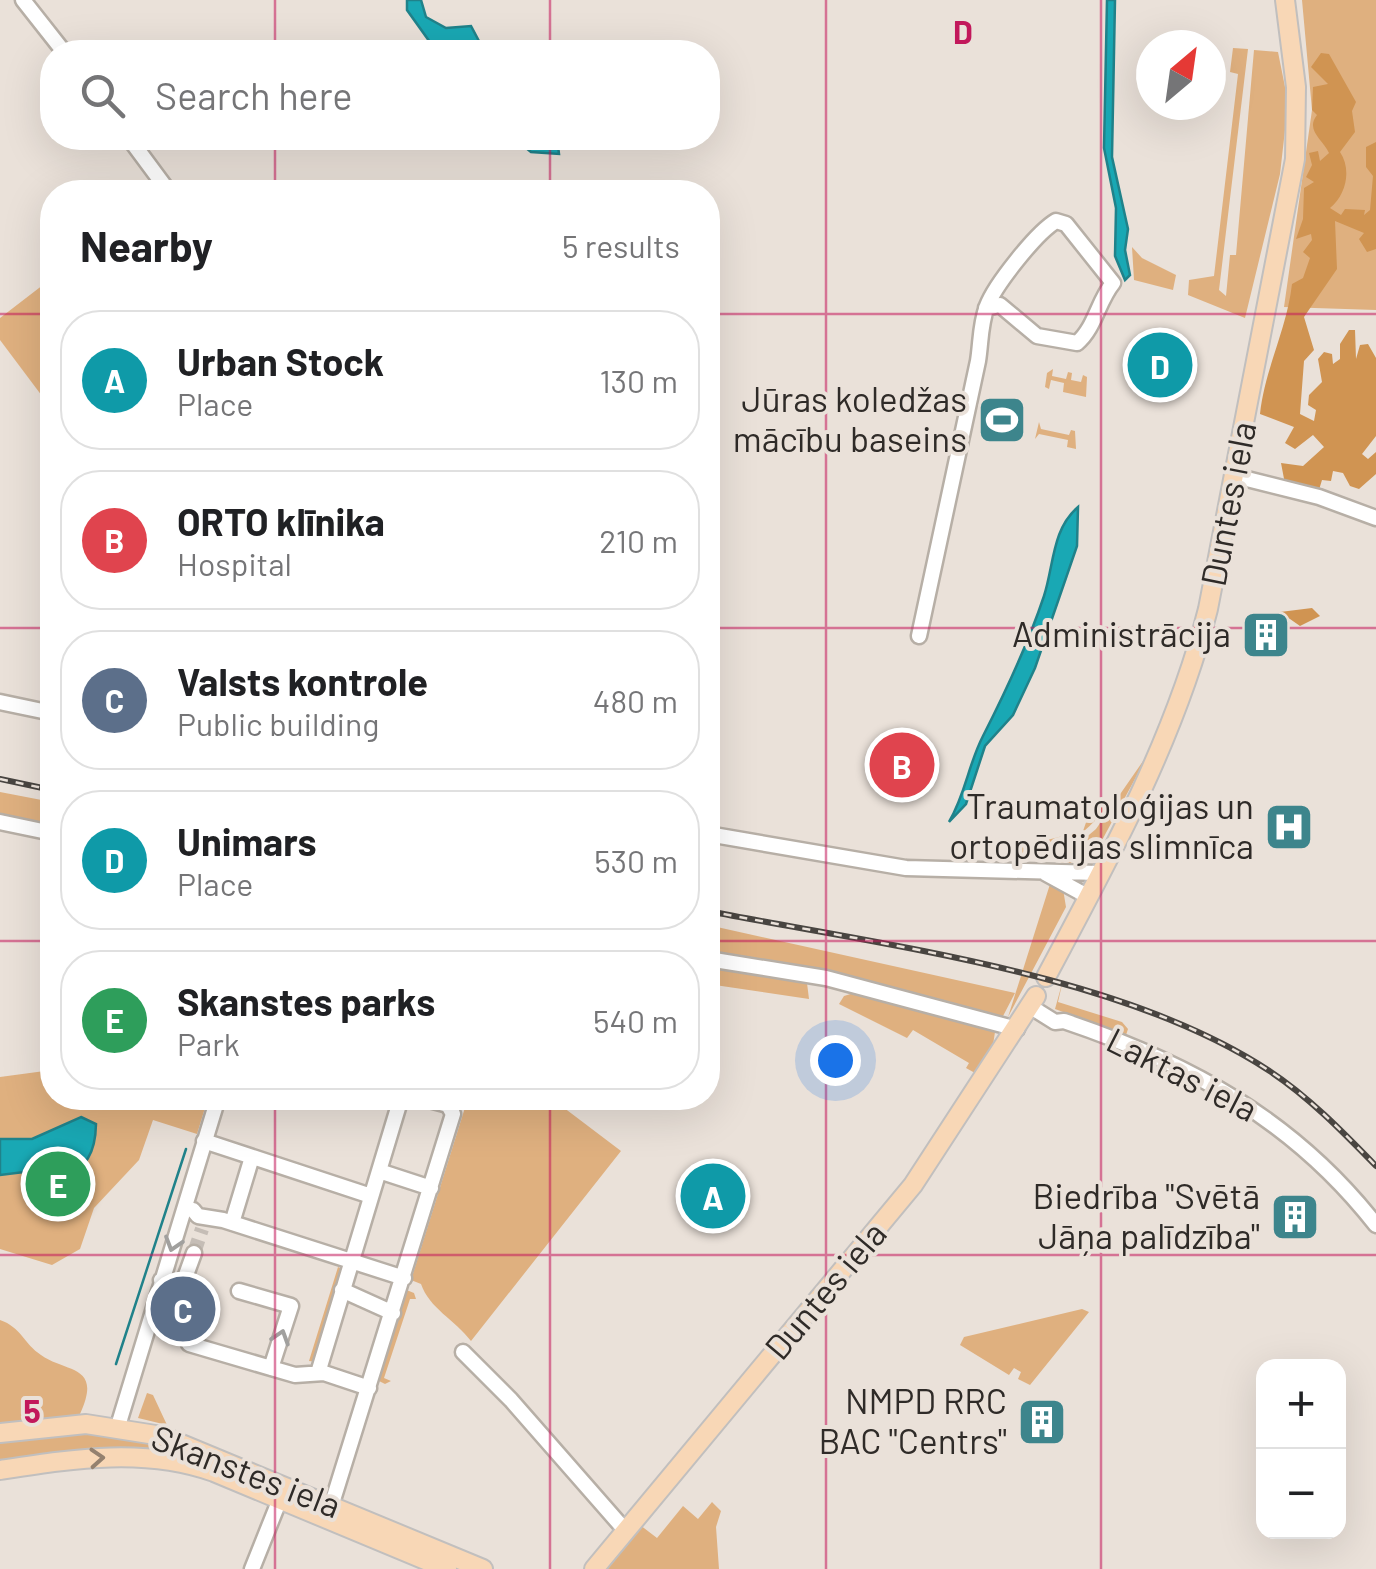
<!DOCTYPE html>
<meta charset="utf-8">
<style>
:root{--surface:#fff;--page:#f6f6f6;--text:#202124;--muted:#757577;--line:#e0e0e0;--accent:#3d858c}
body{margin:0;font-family:Barlow,sans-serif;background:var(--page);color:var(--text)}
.controls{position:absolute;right:30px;bottom:30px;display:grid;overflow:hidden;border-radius:20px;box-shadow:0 10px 40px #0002}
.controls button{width:90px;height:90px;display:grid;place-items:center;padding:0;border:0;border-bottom:2px solid var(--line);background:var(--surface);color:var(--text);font:50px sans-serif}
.compass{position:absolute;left:1136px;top:30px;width:90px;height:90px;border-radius:50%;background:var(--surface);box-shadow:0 10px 40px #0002;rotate:29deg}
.you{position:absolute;left:835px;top:1060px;width:35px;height:35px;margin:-25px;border:8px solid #fff;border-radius:50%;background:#1a73e8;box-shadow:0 0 0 15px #1a73e833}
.badge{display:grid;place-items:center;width:65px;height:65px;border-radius:50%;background:var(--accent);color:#fff;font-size:32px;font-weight:700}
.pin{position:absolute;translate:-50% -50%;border:5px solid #fff;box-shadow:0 2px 10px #0006}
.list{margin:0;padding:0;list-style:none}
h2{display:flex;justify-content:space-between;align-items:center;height:130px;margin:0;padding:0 40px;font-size:42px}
h2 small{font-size:32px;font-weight:400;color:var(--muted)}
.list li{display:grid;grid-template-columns:65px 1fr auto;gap:30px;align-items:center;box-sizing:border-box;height:140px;margin:0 20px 20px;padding:0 20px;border:2px solid var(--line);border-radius:40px}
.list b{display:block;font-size:38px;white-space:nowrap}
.list p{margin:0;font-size:32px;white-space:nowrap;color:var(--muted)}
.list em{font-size:32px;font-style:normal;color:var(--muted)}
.icon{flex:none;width:55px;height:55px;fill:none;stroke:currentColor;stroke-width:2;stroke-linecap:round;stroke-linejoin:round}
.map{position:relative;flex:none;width:1376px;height:1569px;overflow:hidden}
.search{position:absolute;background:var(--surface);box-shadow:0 10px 40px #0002;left:40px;top:40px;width:680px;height:110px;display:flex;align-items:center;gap:25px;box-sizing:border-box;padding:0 35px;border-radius:40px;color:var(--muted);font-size:38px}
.panel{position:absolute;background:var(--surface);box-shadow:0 10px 40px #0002;left:40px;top:180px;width:680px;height:930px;border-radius:40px}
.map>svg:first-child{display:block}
</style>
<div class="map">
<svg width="1376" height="1569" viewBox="0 0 1376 1569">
<rect width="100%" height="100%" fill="#eae1d9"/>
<path fill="#dfb07f" d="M1302,0H1376V310L1284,307L1312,110Z
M1233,48L1248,49L1219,290L1226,296L1230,255H1236L1254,50L1278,52L1286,92L1285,130L1280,174L1245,318L1188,295L1189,280L1214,276L1238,74L1230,72Z
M1132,247L1142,258L1176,275L1173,290L1134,280Z
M52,278V388L42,396L0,340V318Z
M1053,369L1052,376L1066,379L1068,372L1072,373L1071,380L1081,382L1083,375L1087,377L1086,397L1063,392L1064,383L1051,380L1049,389L1045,387L1047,373Z
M1039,422L1041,429L1069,435L1071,430L1075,431L1076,449L1067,447L1068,440L1039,434L1035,439Z
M1150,751L1093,857L1071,865L1057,862L1096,829Z
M0,792L52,802V827L0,817Z
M1115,797C1086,835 1060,857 1009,855L1015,848L1083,831L1089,814Z
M1051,881L1063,889L1066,907L1008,1017Z
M708,925L1015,993L1002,1018L708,953Z
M708,966L807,983L809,999L708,984Z
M1063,980L1058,1002L1122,1022L1128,1029L1126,1035L1055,1009Z
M857,992L995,1032L993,1045L975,1073L966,1068L969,1063L913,1030L907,1038L839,1004L844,996Z
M52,1070V1098H208L197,1134L153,1120L139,1160L94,1208L80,1249L52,1265L0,1249V1077Z
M468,1098H551L621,1151L471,1341C455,1320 429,1308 421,1284L411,1280Z
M338,1267L344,1270L317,1362L309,1361Z
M404,1289L414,1293L416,1299H410L384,1378L391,1381L385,1384L377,1380Z
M1082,1309L1089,1312L1030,1385L1018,1379L1021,1372L1014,1368L1009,1375L960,1345L964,1337Z
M0,1320C21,1327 24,1344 41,1355C66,1373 103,1364 80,1414L0,1427Z
M147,1393L153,1395L167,1425L138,1418Z
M92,1430L160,1441L215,1464H0V1441Z
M712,1502L721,1511L716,1527L719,1569H606L640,1525L657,1538L683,1506L698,1519Z"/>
<path fill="#d09452" d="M1321,53L1329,54L1356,102L1352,111L1355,132L1340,152C1352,170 1346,195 1330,208L1341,215L1345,209L1365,210L1364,215L1370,210L1373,176L1366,167V147L1376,142V249L1367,252L1359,239L1364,233L1335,221L1337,269L1304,317L1314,350L1304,361L1300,414L1314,421L1316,410L1308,405L1309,395L1322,382L1318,359L1324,352L1332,354L1333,364L1340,359V344L1349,330H1355L1356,359L1360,345L1368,344L1376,358V436L1362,454L1368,459L1376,452V474L1359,489L1350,486L1343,473L1333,471L1331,481L1322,480L1318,493L1285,484L1281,463L1303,466L1324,447L1313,435L1295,449L1285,443L1294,427L1260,414C1265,368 1287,329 1292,284L1303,278L1310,258L1303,252L1312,240L1311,234L1296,239L1303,219L1304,188L1314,182L1306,177L1312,165L1309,153L1318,151L1320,161L1329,153C1323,140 1305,130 1317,115L1312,110L1313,87L1328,84L1311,67Z
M1312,608L1320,616L1300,626L1280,612Z"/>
<path fill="#19a8b4" stroke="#20828a" stroke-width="2.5" d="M407,0H421L426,17L446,28L471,26L480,43L471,52H437L407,10Z
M1107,0H1115L1112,157L1128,229L1125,250L1130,275L1125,280L1115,256L1116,208L1104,148Z
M514,138H557L559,154L531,152Z
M1078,507L1077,546L1035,668L1013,715L985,746L966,804L949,822C966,793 968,765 983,736C1006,691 1028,644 1044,596C1054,565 1052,529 1078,507Z
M81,1117L96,1124C95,1181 59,1166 49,1204H44L35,1180L24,1172L0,1175V1139H32Z"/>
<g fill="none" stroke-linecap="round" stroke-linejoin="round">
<path stroke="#20828a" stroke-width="2.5" d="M116,1364L186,1149"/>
<path stroke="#c5bdb6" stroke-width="14" stroke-dasharray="14 7" stroke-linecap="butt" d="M194,1253L202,1229"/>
<g stroke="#b7afa6" stroke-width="19">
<path id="minor" d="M23,0L64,52
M129,138L169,192
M1235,476L1319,497L1376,518
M919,636L978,361C981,342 980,325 987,306C995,285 1036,233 1056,221L1066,224L1113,283C1098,301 1095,328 1077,343L1037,336L1000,305L986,308
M0,702L52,713
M0,822L52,833
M708,834L906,868L1098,873
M1045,873L1087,896
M708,959L826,978L1017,1029
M1031,1007L1055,1022L1064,1021C1189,1063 1294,1120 1376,1225
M204,1141L371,1196
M379,1171L431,1188
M193,1210L198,1216L223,1220L404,1278
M232,1223L252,1157
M161,1280L182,1286L194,1253
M342,1290L393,1313
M239,1291L291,1306L271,1368
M189,1344L295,1375L324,1373L369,1388
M463,1352L511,1400L624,1529
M318,1373L401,1098
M118,1426L218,1098
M329,1513L453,1114L448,1105L422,1098
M252,1569L280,1499"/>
</g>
<g stroke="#c1bfbe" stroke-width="22">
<path id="major" d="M1046,977C1109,859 1175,739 1208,609L1295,159L1296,87L1285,0
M0,1433L86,1424L162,1436L483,1569
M0,1470C72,1459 144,1447 214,1472L447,1569
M594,1569L913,1185L1036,996"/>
</g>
<use href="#minor" stroke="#fff" stroke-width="14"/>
<use href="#major" stroke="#f8d7b6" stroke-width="18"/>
<g stroke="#494541" stroke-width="6">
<path id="rail" d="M0,779L52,790
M708,911C881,945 1120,973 1268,1070C1308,1096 1343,1132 1376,1166"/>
</g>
<use href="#rail" stroke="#eae1d9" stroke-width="2.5" stroke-dasharray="8" stroke-linecap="butt"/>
</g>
<defs><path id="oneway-chevron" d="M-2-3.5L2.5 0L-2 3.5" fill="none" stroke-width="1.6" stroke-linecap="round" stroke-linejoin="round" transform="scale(2.5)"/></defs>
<g stroke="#a1a09e">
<use href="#oneway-chevron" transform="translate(173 1244) rotate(107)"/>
<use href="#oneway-chevron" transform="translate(281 1337) rotate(-72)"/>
</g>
<use stroke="#94816f" href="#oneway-chevron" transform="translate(97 1458) rotate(-4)"/>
<path fill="none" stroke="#c2185b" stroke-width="2.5" stroke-opacity="0.55" d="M275,0V52M550,0V52M826,0V1569M1101,0V1569M275,138V192M550,138V192M0,314H52M708,314H1376M0,628H52M708,628H1376M0,941H52M708,941H1376M275,1098V1569M550,1098V1569M0,1255H1376"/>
<defs>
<g id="stadium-square" transform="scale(2.5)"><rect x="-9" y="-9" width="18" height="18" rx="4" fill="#3d858c" stroke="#eae1d9"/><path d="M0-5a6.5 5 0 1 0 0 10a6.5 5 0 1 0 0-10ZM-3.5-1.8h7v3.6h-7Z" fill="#fff"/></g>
<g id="building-square" transform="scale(2.5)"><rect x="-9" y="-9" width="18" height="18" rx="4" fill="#3d858c" stroke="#eae1d9"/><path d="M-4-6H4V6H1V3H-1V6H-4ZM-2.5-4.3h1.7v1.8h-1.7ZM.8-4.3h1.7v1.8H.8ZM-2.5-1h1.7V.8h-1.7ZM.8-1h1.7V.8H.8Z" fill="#fff"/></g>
<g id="hospital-square" transform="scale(2.5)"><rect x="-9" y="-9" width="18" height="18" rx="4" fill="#3d858c" stroke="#eae1d9"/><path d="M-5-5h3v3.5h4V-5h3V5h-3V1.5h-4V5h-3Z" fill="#fff"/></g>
</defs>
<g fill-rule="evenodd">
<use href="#stadium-square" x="1002" y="420"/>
<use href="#building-square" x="1266" y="635"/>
<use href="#hospital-square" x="1289" y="827"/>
<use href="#building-square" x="1295" y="1217"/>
<use href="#building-square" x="1042" y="1422"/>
</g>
<g text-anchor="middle" stroke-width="8" stroke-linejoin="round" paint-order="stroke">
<g font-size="35" fill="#2f2b28" stroke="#eae1d9" text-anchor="end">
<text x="967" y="412">Jūras koledžas<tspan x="967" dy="40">mācību baseins</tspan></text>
<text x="1231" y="647">Administrācija</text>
<text x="1254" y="819">Traumatoloģijas un<tspan x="1254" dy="40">ortopēdijas slimnīca</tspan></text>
<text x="1260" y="1209">Biedrība "Svētā<tspan x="1260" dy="40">Jāņa palīdzība"</tspan></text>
<text x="1007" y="1414">NMPD RRC<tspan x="1007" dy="40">BAC "Centrs"</tspan></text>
</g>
<g font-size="35" fill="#2f2b28" stroke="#eae1d9">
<text transform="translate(1229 504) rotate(-79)" y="12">Duntes iela</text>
<text transform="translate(1182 1075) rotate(27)" y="12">Laktas iela</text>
<text transform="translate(826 1291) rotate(-50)" y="12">Duntes iela</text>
<text transform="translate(246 1472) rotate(21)" y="12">Skanstes iela</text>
</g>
</g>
<g font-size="32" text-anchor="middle" font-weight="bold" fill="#c2185b" stroke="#eae1d9" stroke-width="8" stroke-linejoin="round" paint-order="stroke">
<text x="963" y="44">D</text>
<text x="32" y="1423">5</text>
</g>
</svg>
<div class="controls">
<button>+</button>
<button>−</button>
</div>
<svg class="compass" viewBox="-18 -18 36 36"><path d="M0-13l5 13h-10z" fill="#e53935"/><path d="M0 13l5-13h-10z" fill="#757577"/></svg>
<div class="you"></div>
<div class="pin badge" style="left:713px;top:1196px;background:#0f9aa8">A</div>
<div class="pin badge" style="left:902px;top:765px;background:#e0444e">B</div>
<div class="pin badge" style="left:183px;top:1309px;background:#5c6f8a">C</div>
<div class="pin badge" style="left:1160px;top:365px;background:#0f9aa8">D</div>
<div class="pin badge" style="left:58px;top:1184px;background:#2e9e5b">E</div>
<div class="search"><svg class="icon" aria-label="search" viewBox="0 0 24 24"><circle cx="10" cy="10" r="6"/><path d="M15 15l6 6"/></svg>Search here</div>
<section class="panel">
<h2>Nearby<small>5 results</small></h2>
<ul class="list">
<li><span class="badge" style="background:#0f9aa8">A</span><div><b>Urban Stock</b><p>Place</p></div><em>130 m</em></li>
<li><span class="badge" style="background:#e0444e">B</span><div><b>ORTO klīnika</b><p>Hospital</p></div><em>210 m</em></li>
<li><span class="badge" style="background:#5c6f8a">C</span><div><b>Valsts kontrole</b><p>Public building</p></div><em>480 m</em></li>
<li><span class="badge" style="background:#0f9aa8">D</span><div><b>Unimars</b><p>Place</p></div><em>530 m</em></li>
<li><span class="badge" style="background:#2e9e5b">E</span><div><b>Skanstes parks</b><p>Park</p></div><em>540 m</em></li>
</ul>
</section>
</div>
